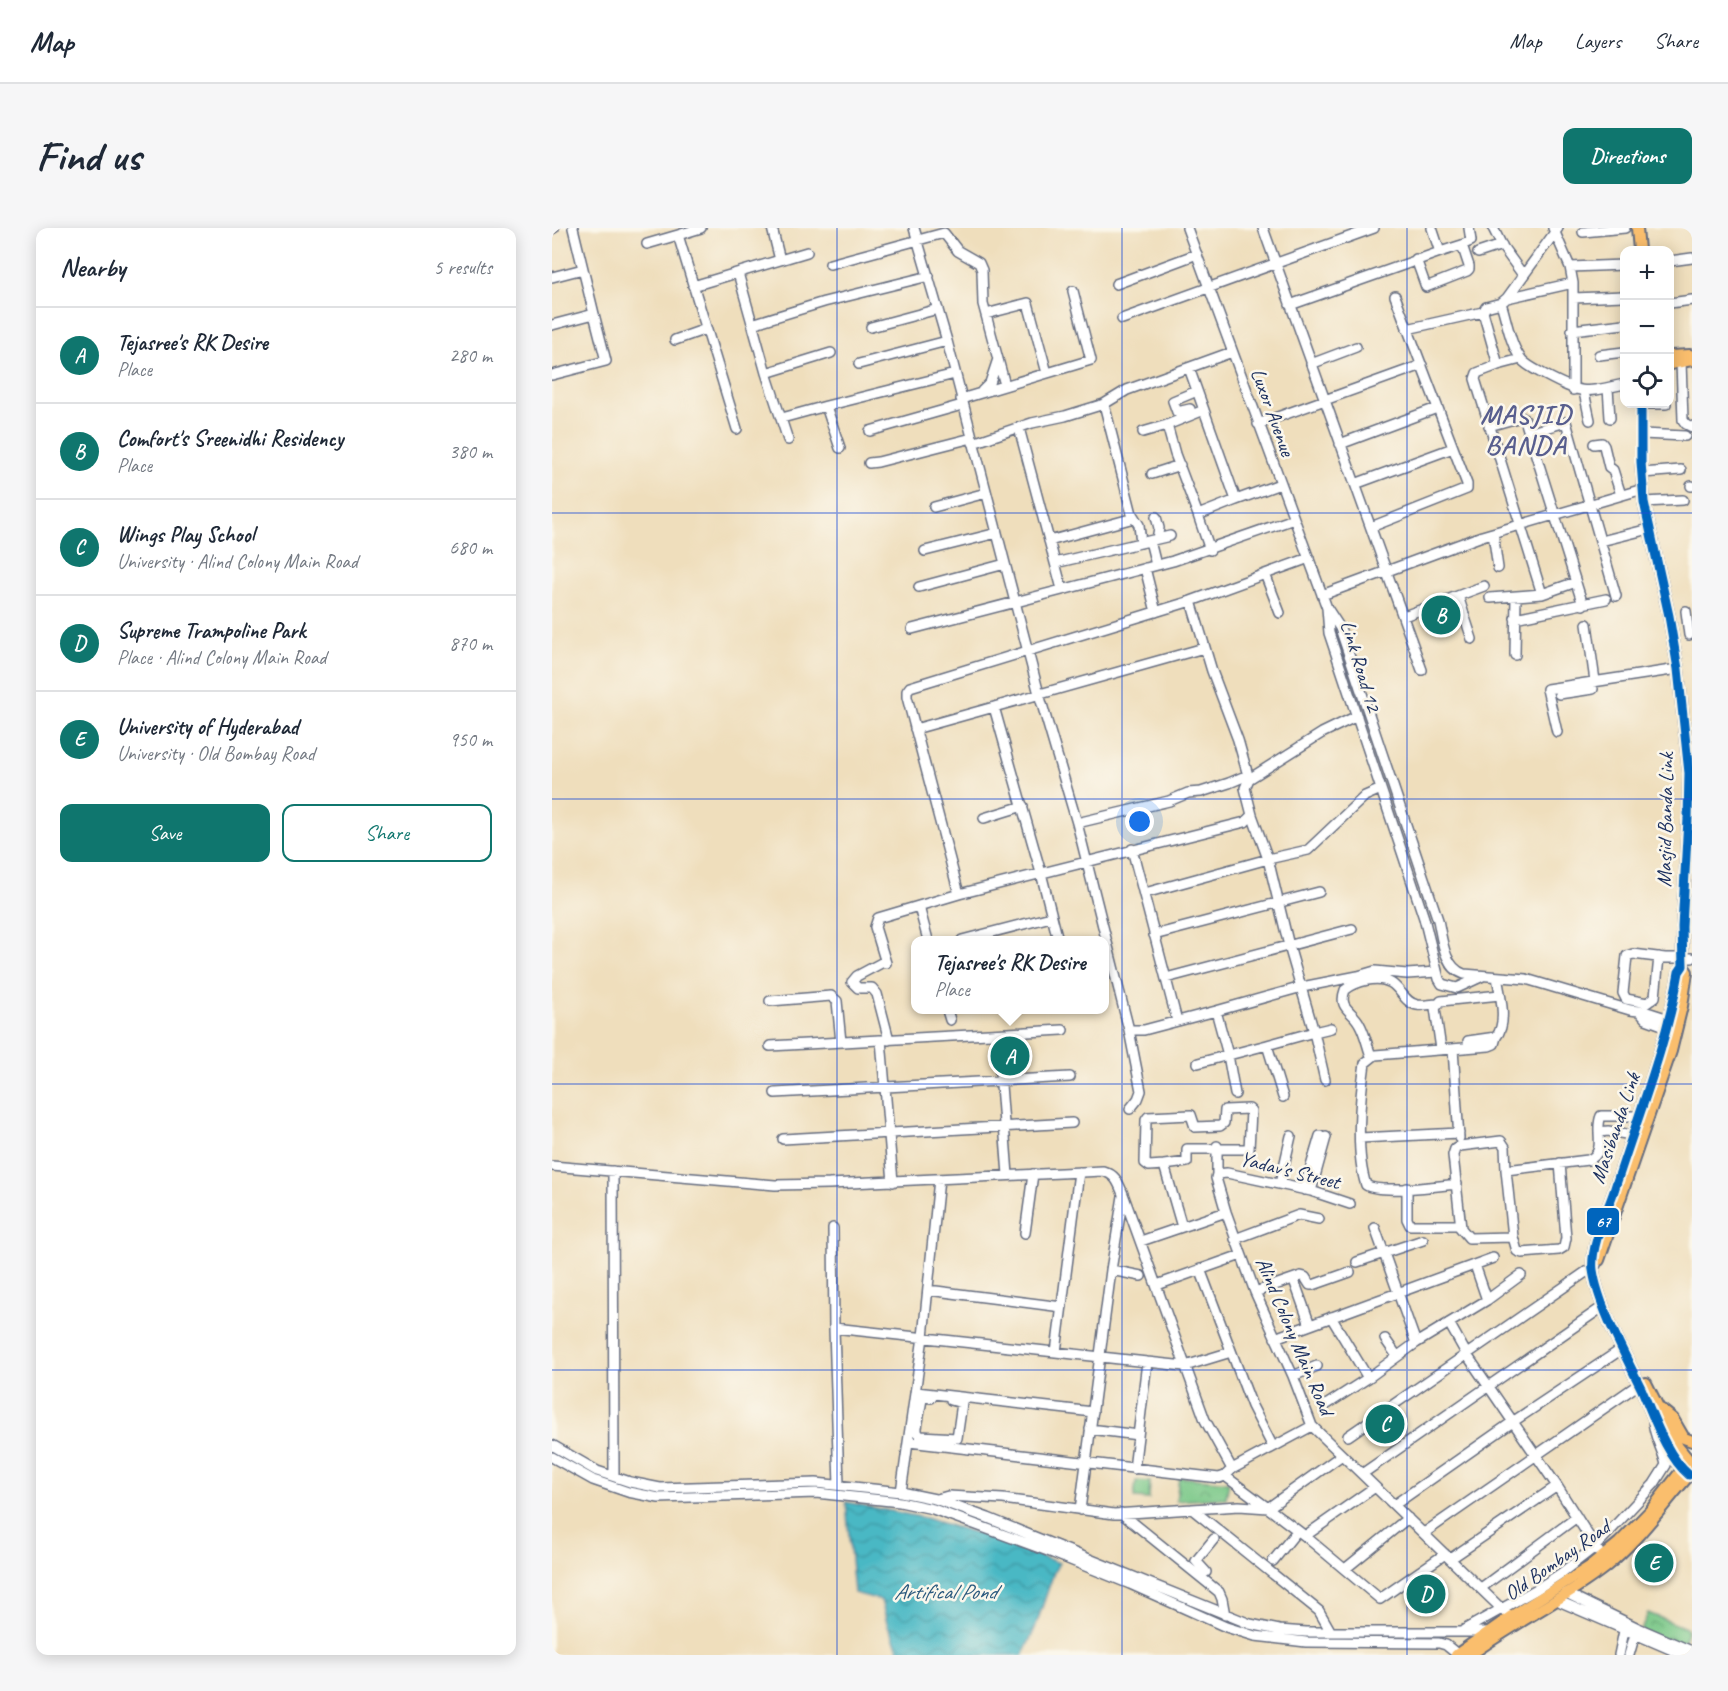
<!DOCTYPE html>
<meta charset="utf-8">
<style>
:root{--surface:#fff;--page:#f6f6f7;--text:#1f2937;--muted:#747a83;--line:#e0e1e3;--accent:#0f766e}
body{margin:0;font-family:Caveat,sans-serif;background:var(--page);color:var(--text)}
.controls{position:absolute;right:18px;top:18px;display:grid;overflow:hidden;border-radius:12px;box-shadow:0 3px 15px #0003}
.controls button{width:54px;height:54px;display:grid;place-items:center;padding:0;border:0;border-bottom:2px solid var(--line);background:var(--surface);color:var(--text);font:30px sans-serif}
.you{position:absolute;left:588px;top:594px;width:21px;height:21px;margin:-15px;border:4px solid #fff;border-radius:50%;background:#1a73e8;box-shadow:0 0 0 9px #1a73e833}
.badge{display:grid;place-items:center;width:39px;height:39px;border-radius:50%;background:var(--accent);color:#fff;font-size:20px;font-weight:700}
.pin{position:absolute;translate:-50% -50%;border:3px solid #fff;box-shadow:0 2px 6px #0006}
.popup{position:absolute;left:359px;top:708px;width:198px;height:78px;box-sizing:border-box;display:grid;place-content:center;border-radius:12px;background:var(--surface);filter:drop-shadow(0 2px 4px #0005);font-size:20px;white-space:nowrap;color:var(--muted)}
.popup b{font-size:22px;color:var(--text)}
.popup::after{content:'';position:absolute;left:50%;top:100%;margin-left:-12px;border:12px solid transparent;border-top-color:var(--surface)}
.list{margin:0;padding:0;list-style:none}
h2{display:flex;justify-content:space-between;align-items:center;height:78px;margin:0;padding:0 24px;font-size:26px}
h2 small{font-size:20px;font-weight:400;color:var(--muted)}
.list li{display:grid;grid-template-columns:39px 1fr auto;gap:18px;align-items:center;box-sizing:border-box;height:96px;padding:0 24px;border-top:2px solid var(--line)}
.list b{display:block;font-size:22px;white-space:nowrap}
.list p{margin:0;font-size:20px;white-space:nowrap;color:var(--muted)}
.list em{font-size:20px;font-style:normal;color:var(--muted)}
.actions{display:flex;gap:12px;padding:18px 24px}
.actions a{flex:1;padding:14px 0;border:2px solid var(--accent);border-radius:12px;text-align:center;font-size:21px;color:var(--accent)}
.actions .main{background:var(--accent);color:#fff}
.icon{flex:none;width:33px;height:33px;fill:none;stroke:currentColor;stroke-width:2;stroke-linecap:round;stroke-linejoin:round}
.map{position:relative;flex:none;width:1140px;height:1427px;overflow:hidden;border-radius:12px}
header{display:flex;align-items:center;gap:36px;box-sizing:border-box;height:84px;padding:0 30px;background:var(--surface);border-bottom:2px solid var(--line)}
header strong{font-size:28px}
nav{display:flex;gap:33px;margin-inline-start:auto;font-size:21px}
.intro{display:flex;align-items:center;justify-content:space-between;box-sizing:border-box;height:144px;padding:0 36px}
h1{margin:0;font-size:42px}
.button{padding:15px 27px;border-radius:12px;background:var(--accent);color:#fff;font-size:21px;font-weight:700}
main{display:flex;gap:36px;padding:0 36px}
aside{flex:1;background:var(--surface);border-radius:12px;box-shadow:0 3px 15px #0003}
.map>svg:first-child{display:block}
</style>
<header>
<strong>Map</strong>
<nav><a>Map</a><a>Layers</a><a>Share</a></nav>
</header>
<div class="intro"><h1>Find us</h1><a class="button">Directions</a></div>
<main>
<aside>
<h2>Nearby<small>5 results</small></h2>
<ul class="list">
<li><span class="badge">A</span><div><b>Tejasree's RK Desire</b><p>Place</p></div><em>280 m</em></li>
<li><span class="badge">B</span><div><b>Comfort's Sreenidhi Residency</b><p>Place</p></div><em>380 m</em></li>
<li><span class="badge">C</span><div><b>Wings Play School</b><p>University · Alind Colony Main Road</p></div><em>680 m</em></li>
<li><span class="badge">D</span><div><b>Supreme Trampoline Park</b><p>Place · Alind Colony Main Road</p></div><em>870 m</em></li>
<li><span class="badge">E</span><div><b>University of Hyderabad</b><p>University · Old Bombay Road</p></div><em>950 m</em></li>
</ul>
<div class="actions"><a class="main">Save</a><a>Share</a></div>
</aside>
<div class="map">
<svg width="1140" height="1427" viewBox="0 0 1140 1427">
<defs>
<pattern id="park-crowns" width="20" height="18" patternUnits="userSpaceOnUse" patternTransform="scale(1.5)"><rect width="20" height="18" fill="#7ac888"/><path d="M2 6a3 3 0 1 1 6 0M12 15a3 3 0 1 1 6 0" fill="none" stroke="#63a372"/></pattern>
<pattern id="water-waves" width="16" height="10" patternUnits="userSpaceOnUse" patternTransform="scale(1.5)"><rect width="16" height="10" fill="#4ab8c4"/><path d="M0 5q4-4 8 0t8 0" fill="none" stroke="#3d96a2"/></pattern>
</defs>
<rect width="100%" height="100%" fill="#fbf7ec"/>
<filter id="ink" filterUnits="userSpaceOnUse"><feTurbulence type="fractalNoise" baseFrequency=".0167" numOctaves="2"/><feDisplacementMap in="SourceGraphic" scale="12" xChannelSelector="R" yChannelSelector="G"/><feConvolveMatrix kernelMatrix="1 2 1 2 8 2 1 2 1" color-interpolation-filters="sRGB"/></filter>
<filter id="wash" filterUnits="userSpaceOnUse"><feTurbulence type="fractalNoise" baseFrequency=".008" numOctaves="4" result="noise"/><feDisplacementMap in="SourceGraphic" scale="24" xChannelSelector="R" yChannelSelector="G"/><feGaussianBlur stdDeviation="1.35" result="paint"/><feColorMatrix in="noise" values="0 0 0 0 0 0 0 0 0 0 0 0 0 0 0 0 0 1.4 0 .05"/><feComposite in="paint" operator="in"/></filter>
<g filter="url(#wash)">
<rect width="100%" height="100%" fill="#efdebc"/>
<path fill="url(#park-crowns)" stroke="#4a7c73" stroke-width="1.5" d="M627,1249L677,1254L674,1270L624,1273Z
M1096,1385L1136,1401L1130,1418L1089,1403Z"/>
<path fill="#7ac888" stroke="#4a7c73" stroke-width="1.5" d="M584,1253L598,1254L597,1271L582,1270Z"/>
<path fill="url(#water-waves)" stroke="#327491" stroke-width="1.5" d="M294,1274L373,1290L424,1305L507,1335L502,1344L483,1400L471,1427H349L336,1398L329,1372L302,1365Z"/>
</g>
<g filter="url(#ink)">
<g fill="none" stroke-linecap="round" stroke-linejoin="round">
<g stroke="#656c7f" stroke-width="12">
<path id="minor" d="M149,0L126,7L185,201
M220,0L228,32
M362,0L395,113L487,466L525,595L577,802H592L664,783
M635,0L775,380L788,400L886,692C890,710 892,740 912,746L974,751L1078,782L1095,784L1123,793
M711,0L870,442
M941,0L950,18L971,47
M1001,0L1018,39L1021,55V162
M0,1L2,0
M1031,4L1073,0
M95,16L126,7
M888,24L910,17
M926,25L950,17
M864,31L874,59L915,43L917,41V38L910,17L919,13L917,0
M1118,33L1140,30
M278,36L392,5L406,23L427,35L430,42L431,76L453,157
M1018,39L1072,37
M186,45L214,145L236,212
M0,49L31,41
M564,56L645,26
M141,58L255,24
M955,70L1021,55
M1021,70L1072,68
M949,75C955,93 958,117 970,132C975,138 986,143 993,147C1031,167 1032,165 1072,156
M1118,75L1140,72
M738,77L888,24L880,0
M931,84L946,137L925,145L923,151L990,366
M434,86L476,75L495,145
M570,91L822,0
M200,96L272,74L377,48
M0,97L42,86L21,0
M319,99L386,81
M855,101L931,84L934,79L949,75L955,70L1006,0
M1020,102L1072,96
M123,112L154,101
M1047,127L1072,124
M1129,134L1131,192L1134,196L1140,199
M307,136L395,113
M759,136L804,119
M946,137L969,131
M637,140L684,272L646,287L623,226L615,197L652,182
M214,145L279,125
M0,147L54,133L42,86
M1056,160L1058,190
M430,163L438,155L446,131
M1032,164L1038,192
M409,171L539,132L521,63
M552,176L580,286L587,297L589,315
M1089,176H1114
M274,178L403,146
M638,181L625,184L621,173L645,163
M230,190L274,178L288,220
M706,196L870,137
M937,198L969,189L973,192L1031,377
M467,200L510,361
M318,203L410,177
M591,204L615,197
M976,205L1014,194L1064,368
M1090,206L1133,208
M421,215L480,195L513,188L552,176L575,162L680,124
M788,216L885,180
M1042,216L1050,215L1052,218L1057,239L1061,242L1069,267
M317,235L326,234L420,210
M1090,245L1129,242
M600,246L628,237
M803,256L901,220
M1139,258H1140
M684,272L728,256
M1092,274L1131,272
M382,279L434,265
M646,287L658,322
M604,289L607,300L605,311
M819,299L915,261V256L843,68
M941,305L946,340
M497,313L582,290
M598,313L604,337
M1049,313L1097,301
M373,323L445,305
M757,330L639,373L660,443L686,512L697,551L770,505L805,488
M503,335L618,308
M593,340L604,384
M713,346L728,385
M367,359L453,336
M770,367L930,308L1091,261
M906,368L920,411
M938,370L990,366L1024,354
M775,380L777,405L872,690L887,751L890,756L905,760L931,748
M1134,383L1137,407
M852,388L932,358
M963,390L1054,371
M1035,396L1043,453
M360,401L621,333L742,291
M963,427L964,369
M1007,466L1041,461
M363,501L442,479
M1005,504L995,461L1126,441
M700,587L716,631L737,718L762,804L715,817L731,869
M432,590L471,578
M525,595L617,573L636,565L649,564L677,555L696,547
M580,621L625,793
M593,665L716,631L756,622L813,568L829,561
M407,666L355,469V463L358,459L639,373
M367,679L376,712
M602,707L767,664
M410,712L499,689
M506,712L489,645L442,479L652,420
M1107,729L1103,769L1095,775L1074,771L1071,765L1075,728L1081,726L1113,730H1140
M333,733L305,748L300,754L306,760H320L325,766L337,812
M334,735L323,699L326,690L407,666L693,594L700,587L693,560L697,551
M614,750L800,701
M218,773L279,768L285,773L289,814
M395,782L398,792
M1088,784L1094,791L1116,799
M577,802L589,863L586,871L578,881
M445,806L456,947
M329,812L341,954
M916,813L944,809C956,795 948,766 945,749
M218,818L511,802
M889,821L883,780L889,773L948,767
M901,821L907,910
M819,828C815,817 813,805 807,795C800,782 786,781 793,762C804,753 826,747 839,755C849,761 853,775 865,777C871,778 879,776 885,776
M646,835L715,817
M773,852L762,804L779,800
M223,865L518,849
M683,866L676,827L664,783L750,759L806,748L823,743L855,746L885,744
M1047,904L1056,903L1080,907
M808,910L907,905
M231,911L520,895
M665,918V946
M612,937L635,934V921H697L699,883L697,881L673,882L672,895L668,898L643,899L639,887L596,889L594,892L593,935L597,938L612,937L630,999
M0,938L223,957L277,956L551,943C564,947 566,954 571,966L653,1192L680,1241
M954,942L961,1009
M61,943L62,1248
M728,956L739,908
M905,956C886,958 828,966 814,957C803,925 808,869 813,835L823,827L937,818L942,816L944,809
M855,960V991L858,997H906L917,1010L961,1009L965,1023L970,1025L1007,1022L1012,1019L1014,1010L1008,935
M752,962L768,908
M759,963L774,909
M798,976L759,963L675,945L665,946L664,950L674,984L703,1064L741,1148L760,1198L958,1389
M281,1000L282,1100L287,1257
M823,1000L864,1115
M909,1000L901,927L903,921L908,918L949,913L953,919L954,942L1036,932C1056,924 1042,903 1049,888H1086
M473,1005L481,946
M683,1011L747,987L767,991
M589,1013L674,984
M805,1034L871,1012
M923,1037L935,1072
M648,1041L700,1178L721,1219
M559,1042L589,1048
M743,1055L758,1097
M605,1057L689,1027
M376,1062L510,1079
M703,1064L749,1048L753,1049L758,1057H761L798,1044
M779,1089L816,1150
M897,1095L915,1127L1005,1258L1050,1329
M282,1100L595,1134L582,1241
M723,1110L941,1030
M833,1111L845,1128
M504,1124L527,944
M595,1134L633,1138L679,1124
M741,1148L765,1138
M364,1164L541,1184
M774,1177L816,1150L864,1115L935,1072L969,1047
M359,1199L365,1200V1204L368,1208L405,1210L410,1175L399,1172
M365,1200L370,1171L373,1169L379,1170
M538,1201L586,1207
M796,1208L1044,1037
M357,1214L667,1250L673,1248L680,1241L760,1198
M0,1217L45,1243L78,1254L108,1260L264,1255L349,1264L383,1271L436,1290L698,1396L727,1402L754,1404H937
M0,1229L41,1252L76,1264L107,1270L264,1265L348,1274L381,1281L496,1323L578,1356L674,1399L703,1408L754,1414L887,1415L894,1417L905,1426
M810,1246L1052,1078
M673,1248L716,1280L790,1227
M349,1264L371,1109L387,951
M385,1271L396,1268L451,1271L562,1286L687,1278L716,1280L753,1308L823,1259
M842,1277L962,1193L1070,1121
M640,1281L767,1383L779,1404
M528,1282L559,1042L571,968
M569,1285L667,1364L670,1371L673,1387
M872,1305L1087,1156
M753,1308L828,1371L893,1326
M898,1331L1005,1258
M721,1333L745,1303
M793,1341L856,1290
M654,1344L644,1333L662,1311
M929,1360L1025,1289
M1014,1365L1086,1400L1137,1422L1140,1427
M1007,1370L1009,1374L1132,1427
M912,1402L985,1361L1008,1346L1043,1319L1102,1256L1114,1237C1111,1221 1101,1208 1101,1191
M1067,1427L1072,1403
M1077,1427L1084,1403"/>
</g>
<g stroke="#656c7f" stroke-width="14">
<path id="major" d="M1085,0L1087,22
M1118,128L1138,127
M1118,136L1140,132
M1089,176V234L1092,274L1117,388L1126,441L1137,545L1136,591L1130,699L1131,738L1127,744C1114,820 1085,890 1062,963C1055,984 1038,1019 1041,1042C1046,1077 1073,1127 1089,1160C1101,1187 1114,1228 1137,1247
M1047,1032L1119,823L1130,778L1135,744L1131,738
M1094,1155L1126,1219L1140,1236
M1110,1182L1121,1191L1132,1210L1140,1213
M904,1427L958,1389L1039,1338L1067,1315L1098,1283L1133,1238
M918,1427C961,1395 1011,1372 1053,1339C1087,1312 1111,1276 1140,1244"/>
</g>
<use href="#minor" stroke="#fff" stroke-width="9"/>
<use href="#major" stroke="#fabe6d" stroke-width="10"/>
<g stroke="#fbf7ec" stroke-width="14">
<path id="bus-1" d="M1089,176V234L1092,274L1117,388L1126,441L1137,545L1136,591L1130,699L1131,738L1127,744C1114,820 1085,890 1062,963C1055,984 1038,1019 1041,1042C1046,1077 1073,1127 1089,1160C1101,1187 1114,1228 1137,1247"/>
</g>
<use href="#bus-1" stroke="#0065bd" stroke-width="9"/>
</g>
</g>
<path fill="none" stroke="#1d4ed8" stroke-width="1.5" stroke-opacity="0.55" d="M285,0V1427M570,0V1427M855,0V1427M0,285H1140M0,571H1140M0,856H1140M0,1142H1140"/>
<g text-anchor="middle" stroke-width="5" stroke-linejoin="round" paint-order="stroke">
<g font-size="21" fill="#1b2f5e" stroke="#fbf7ec">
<text transform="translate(721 184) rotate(70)" y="7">Luxor Avenue</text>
<text transform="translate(809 438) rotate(73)" y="7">Link Road 12</text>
<text transform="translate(1113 592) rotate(-89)" y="7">Masjid Banda Link</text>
<text transform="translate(1063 900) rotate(-71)" y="7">Masibanda Link</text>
<text transform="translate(738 942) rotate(14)" y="7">Yadav's Street</text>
<text transform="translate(743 1108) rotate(67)" y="7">Alind Colony Main Road</text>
<text transform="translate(1005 1332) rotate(-35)" y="7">Old Bombay Road</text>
</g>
<g font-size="22" font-style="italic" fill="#29587d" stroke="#fbf7ec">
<text x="393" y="1371">Artifical Pond</text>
</g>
<g font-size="27" font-weight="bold" letter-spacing="1.5" fill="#585e8e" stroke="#fbf7ec">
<text x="974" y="195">MASJID<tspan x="974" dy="31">BANDA</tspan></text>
</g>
</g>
<rect stroke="#fbf7ec" stroke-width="2" x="1034" y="979" width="34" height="29" rx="6" fill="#0065bd"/>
<g font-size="16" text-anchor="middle" font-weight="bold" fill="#fff">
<text x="1051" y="999">67</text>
</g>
</svg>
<div class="controls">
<button>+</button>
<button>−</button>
<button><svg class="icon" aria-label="locate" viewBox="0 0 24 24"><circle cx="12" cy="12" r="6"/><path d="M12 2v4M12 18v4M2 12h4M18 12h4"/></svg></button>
</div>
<div class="you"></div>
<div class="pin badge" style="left:458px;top:828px">A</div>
<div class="popup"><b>Tejasree's RK Desire</b>Place</div>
<div class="pin badge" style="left:889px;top:387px">B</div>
<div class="pin badge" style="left:833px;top:1196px">C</div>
<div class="pin badge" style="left:874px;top:1366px">D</div>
<div class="pin badge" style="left:1102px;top:1335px">E</div>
</div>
</main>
